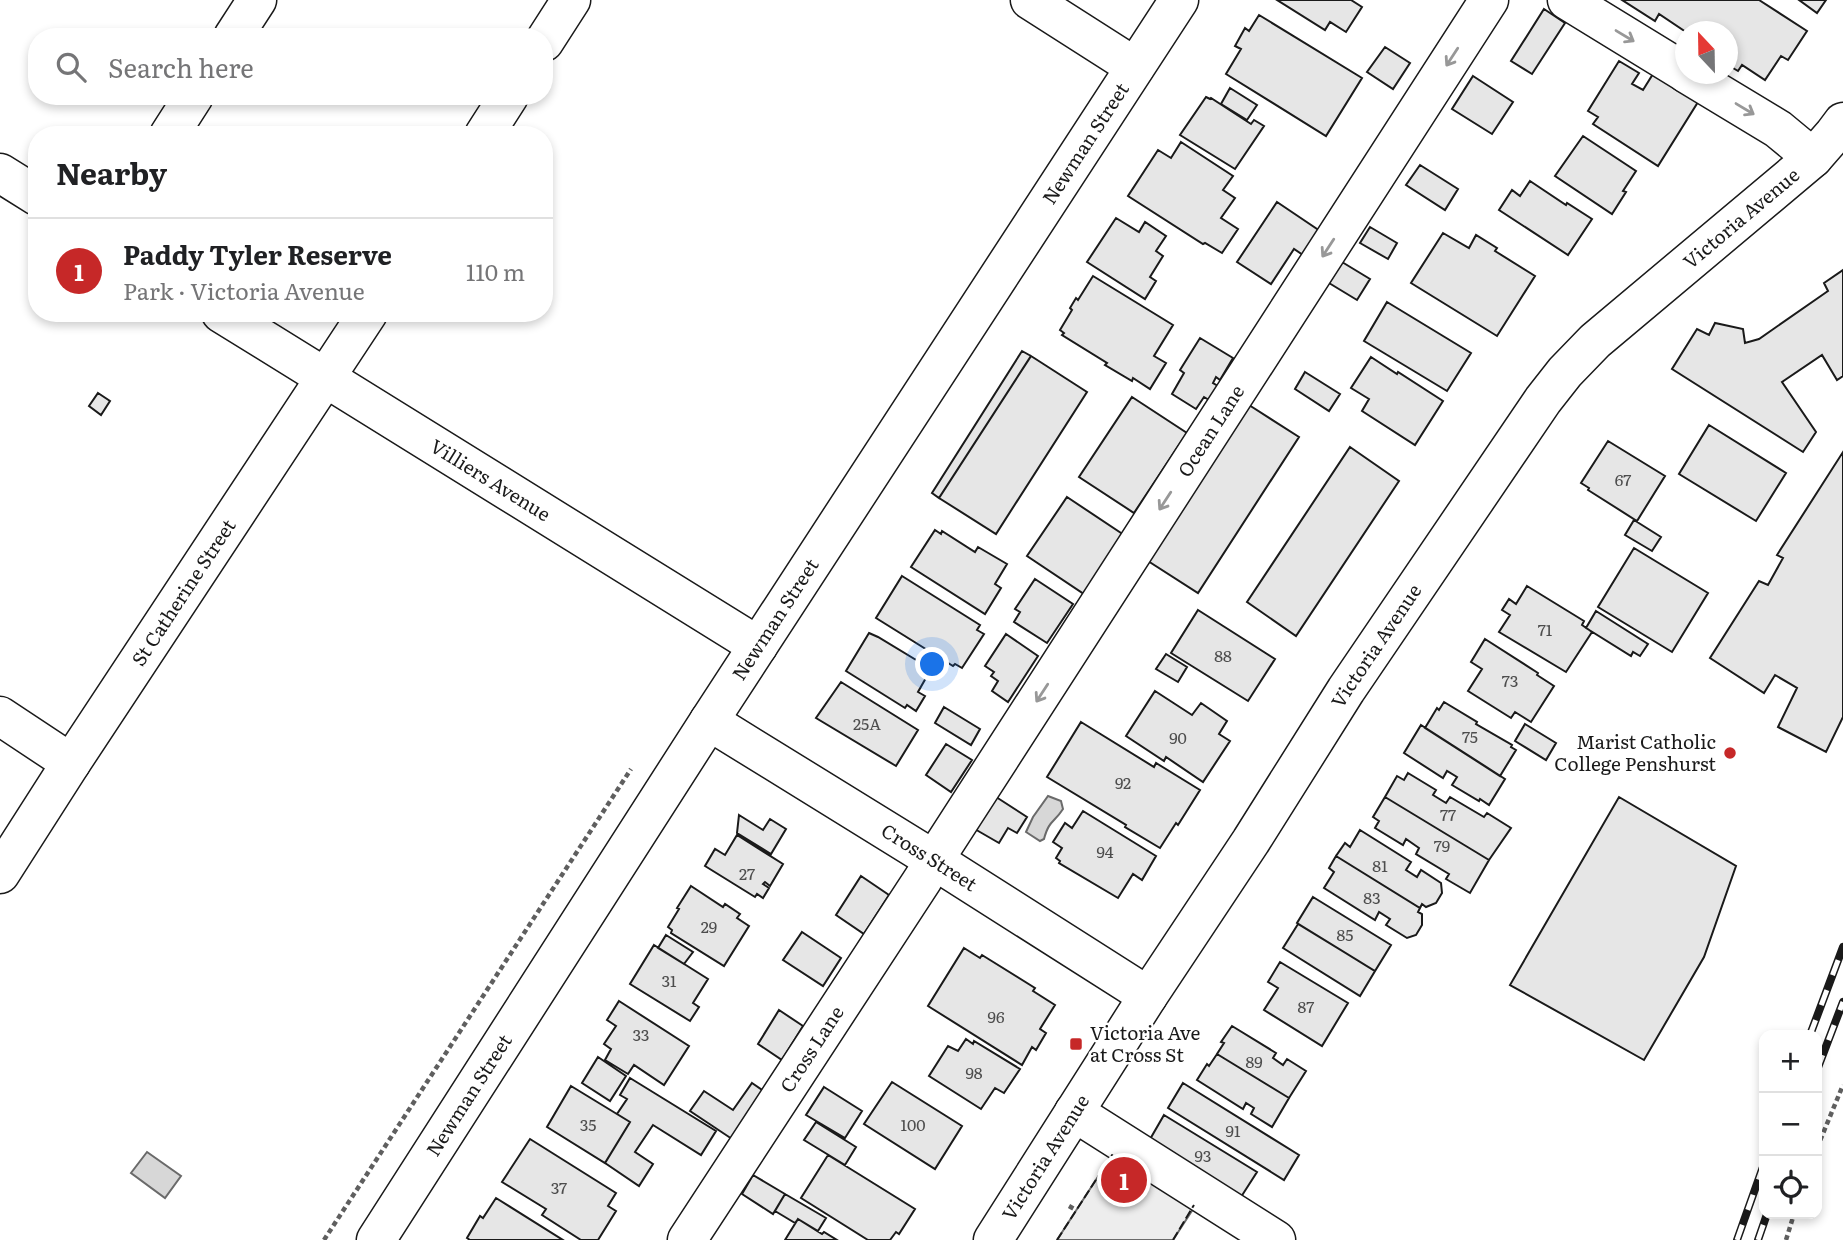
<!DOCTYPE html>
<meta charset="utf-8">
<style>
:root{--surface:#fff;--page:#f2f2f2;--text:#202124;--muted:#757577;--line:#e0e0e0;--accent:#c62828}
body{margin:0;font-family:Literata,serif;background:var(--page);color:var(--text)}
.controls{position:absolute;right:21px;bottom:21px;display:grid;overflow:hidden;border-radius:14px;box-shadow:0 4px 10px #0003}
.controls button{width:63px;height:63px;display:grid;place-items:center;padding:0;border:0;border-bottom:2px solid var(--line);background:var(--surface);color:var(--text);font:35px sans-serif}
.compass{position:absolute;left:1675px;top:21px;width:63px;height:63px;border-radius:50%;background:var(--surface);box-shadow:0 4px 10px #0003;rotate:338deg}
.you{position:absolute;left:933px;top:665px;width:24px;height:24px;margin:-18px;border:5px solid #fff;border-radius:50%;background:#1a73e8;box-shadow:0 0 0 10px #1a73e833}
.badge{display:grid;place-items:center;width:46px;height:46px;border-radius:50%;background:var(--accent);color:#fff;font-size:23px;font-weight:700}
.pin{position:absolute;translate:-50% -50%;border:4px solid #fff;box-shadow:0 2px 7px #0006}
.list{margin:0;padding:0;list-style:none}
h2{display:flex;justify-content:space-between;align-items:center;height:91px;margin:0;padding:0 28px;font-size:30px}
h2 small{font-size:23px;font-weight:400;color:var(--muted)}
.list li{display:grid;grid-template-columns:46px 1fr auto;gap:21px;align-items:center;box-sizing:border-box;height:105px;padding:0 28px;border-top:2px solid var(--line)}
.list b{display:block;font-size:26px;white-space:nowrap}
.list p{margin:0;font-size:23px;white-space:nowrap;color:var(--muted)}
.list em{font-size:23px;font-style:normal;color:var(--muted)}
.icon{flex:none;width:38px;height:38px;fill:none;stroke:currentColor;stroke-width:2;stroke-linecap:round;stroke-linejoin:round}
.map{position:relative;flex:none;width:1843px;height:1240px;overflow:hidden}
.search{position:absolute;background:var(--surface);box-shadow:0 4px 10px #0003;left:28px;top:28px;width:525px;height:77px;display:flex;align-items:center;gap:18px;box-sizing:border-box;padding:0 24px;border-radius:28px;color:var(--muted);font-size:26px}
.panel{position:absolute;background:var(--surface);box-shadow:0 4px 10px #0003;left:28px;top:126px;width:525px;height:196px;border-radius:28px}
.map>svg:first-child{display:block}
</style>
<div class="map">
<svg width="1843" height="1240" viewBox="0 0 1843 1240">
<rect width="100%" height="100%" fill="#fff"/>
<path fill="#ededed" stroke="#6a6a6a" stroke-width="2" d="M1112,1155L1195,1206L1173,1240H1057Z"/>
<path fill="#d7d7d7" stroke="#6a6a6a" stroke-width="2" d="M1048,796L1061,801L1063,809C1054,823 1049,820 1044,839L1040,841L1026,832L1033,817Z
M147,1152L181,1176L165,1198L131,1173Z"/>
<path fill="#e6e6e6" stroke="#1a1a1a" stroke-width="2" d="M1277,0H1351L1362,7L1346,32L1330,22L1325,30Z
M1622,0H1759L1807,31L1788,60L1781,56L1765,80L1742,65L1738,71L1728,65V32H1686L1659,14L1655,21Z
M1799,0H1826L1817,13Z
M1544,9L1565,23L1532,74L1511,61Z
M1259,15L1362,78L1326,136L1226,74L1241,49L1235,46L1245,28L1249,31Z
M1385,47L1410,63L1393,89L1367,72Z
M1619,61L1639,73L1632,84L1643,90L1653,74L1698,102L1658,166L1593,124L1598,117L1588,111Z
M1473,76L1513,102L1492,134L1452,109Z
M1230,88L1257,105L1247,120L1221,104Z
M1206,97L1210,99L1211,98L1251,124L1254,120L1264,126L1235,169L1180,135Z
M1583,136L1636,171L1623,191L1626,192L1612,214L1555,176Z
M1181,142L1233,176L1223,190L1235,198L1221,218L1238,229L1222,253L1205,243L1203,244L1128,196L1158,150L1171,158Z
M1420,165L1458,189L1445,210L1406,185Z
M1530,181L1566,205L1567,203L1592,219L1568,255L1499,210L1512,190L1520,196Z
M1277,202L1320,231L1303,255L1294,249L1271,284L1237,262Z
M1116,218L1139,232L1145,222L1166,236L1156,251L1163,256L1150,277L1156,281L1145,299L1087,262Z
M1370,227L1397,243L1388,259L1360,243Z
M1443,233L1469,248L1476,235L1497,248L1495,251L1535,276L1497,336L1411,283Z
M1342,262L1370,279L1357,300L1329,283Z
M1843,270V376L1837,380L1822,355L1782,382L1816,432L1803,452L1672,369L1697,329L1709,335L1715,323L1743,329L1745,343L1759,339L1828,291L1824,283Z
M1093,276L1173,325L1154,356L1166,363L1150,389L1133,378L1132,381L1105,365L1107,363L1062,335L1064,333L1060,330L1072,310L1070,308L1076,298L1078,300Z
M1387,302L1471,353L1447,391L1364,341Z
M1200,338L1233,358L1220,380L1216,377L1213,383L1218,386L1209,400L1204,397L1196,409L1172,394L1184,373L1180,370Z
M1022,351L1031,356L939,498L932,493Z
M1031,356L1087,392L996,534L939,498Z
M1371,357L1397,374L1398,372L1443,401L1415,445L1362,411L1369,399L1351,388Z
M1305,372L1340,394L1329,411L1295,389Z
M98,393L110,401L101,415L89,406Z
M1132,397L1187,433L1134,513L1079,477Z
M1249,405L1299,437L1198,593L1148,561Z
M1709,425L1786,473L1756,521L1679,474Z
M1608,441L1665,476L1637,521L1588,490L1589,488L1581,483Z
M1350,447L1399,481L1296,636L1247,602Z
M1843,452V717L1826,752L1778,727L1797,688L1775,675L1764,693L1710,658L1759,581L1768,585L1783,558L1777,555Z
M1067,497L1124,535L1084,594L1027,556Z
M1634,520L1661,537L1652,551L1625,535Z
M935,530L941,534L942,531L975,552L978,547L1007,564L995,584L1001,588L985,614L911,567Z
M1634,548L1708,593L1672,652L1598,607Z
M902,576L980,625L977,630L984,634L962,668L955,664L953,666L876,618Z
M1035,579L1073,604L1047,643L1014,622L1020,612L1015,609Z
M1527,586L1584,621L1582,625L1592,632L1566,672L1499,632L1510,615L1502,610L1509,599L1516,604Z
M1198,610L1275,659L1248,701L1171,653Z
M1596,611L1648,644L1640,656L1633,652L1631,656L1586,628Z
M869,633L878,637L931,669L918,692L925,696L916,711L907,705L905,708L846,671Z
M1006,634L1038,656L1008,702L992,691L998,681L991,676L994,672L985,666Z
M1485,639L1538,673L1537,675L1554,686L1531,722L1515,712L1511,718L1468,691L1482,669L1471,662Z
M1166,654L1187,667L1178,682L1156,669Z
M841,682L918,730L896,766L816,718Z
M1155,691L1192,715L1201,703L1227,721L1219,734L1230,741L1203,782L1166,757L1164,761L1126,736Z
M1444,702L1477,722L1476,724L1512,745L1511,747L1516,750L1500,776L1425,728L1437,708L1439,710Z
M944,707L980,729L971,745L935,723Z
M1081,722L1154,767L1156,763L1200,790L1178,825L1176,823L1160,848L1125,827L1126,825L1047,777Z
M1525,724L1556,743L1546,760L1515,741Z
M1421,725L1505,779L1489,805L1480,799L1479,801L1452,785L1457,777L1447,771L1443,778L1404,753Z
M946,744L972,760L951,792L926,775Z
M1408,773L1436,790L1433,795L1446,803L1450,797L1484,817L1487,813L1511,828L1489,860L1385,797L1397,776L1404,780Z
M993,795L1027,817L1017,833L1008,828L999,843L973,828Z
M1385,797L1489,860L1470,893L1446,879L1449,874L1416,854L1419,848L1406,839L1403,845L1375,828L1379,821L1373,817Z
M1619,797L1736,866L1704,957L1644,1060L1510,985Z
M1083,811L1156,856L1142,880L1133,874L1118,898L1059,863L1060,861L1056,858L1062,848L1053,842L1065,823L1072,828Z
M739,815L763,830L770,819L786,829L771,854L737,833Z
M1360,830L1411,862L1406,870L1417,877L1421,870L1441,883L1442,893L1436,903L1426,907L1422,904L1420,908L1336,856L1345,843L1350,847Z
M737,835L783,864L770,886L765,882L763,884L769,888L763,898L757,894L755,897L705,866L715,849L725,855Z
M1336,856L1420,908L1418,912L1422,914V925L1416,935L1407,938L1386,925L1390,919L1379,912L1375,920L1324,888L1334,872L1329,868Z
M861,876L889,895L864,934L836,915Z
M691,886L723,907L725,904L740,914L737,918L749,926L724,966L671,933L672,930L668,927L679,909L677,908Z
M1313,897L1391,945L1375,971L1297,923Z
M1298,924L1375,971L1360,996L1283,948Z
M802,932L841,958L823,986L783,960Z
M666,935L693,952L684,964L658,948Z
M654,945L708,979L693,1003L699,1007L690,1021L630,984Z
M964,948L980,958L982,955L1035,988L1033,991L1055,1005L1040,1029L1046,1033L1036,1050L1032,1047L1022,1065L928,1006Z
M1280,962L1348,1003L1322,1046L1264,1010L1278,988L1268,982Z
M619,1001L689,1046L664,1085L634,1065L628,1074L605,1060L611,1049L604,1044L616,1026L607,1020Z
M779,1010L803,1026L782,1060L758,1044Z
M1232,1026L1276,1053L1273,1058L1283,1065L1287,1059L1306,1071L1289,1098L1217,1054L1224,1043L1221,1042Z
M966,1039L973,1044L974,1041L1020,1069L1004,1093L995,1088L981,1109L929,1076L948,1046L958,1051Z
M1217,1054L1289,1098L1272,1127L1251,1114L1254,1108L1246,1103L1243,1109L1197,1080L1207,1064L1209,1066Z
M598,1057L626,1076L610,1101L582,1083Z
M630,1078L716,1131L701,1155L653,1125L635,1152L653,1164L639,1186L605,1163L630,1122L617,1114L627,1099L620,1095Z
M892,1082L962,1126L935,1169L864,1124Z
M752,1083L765,1092L732,1139L690,1111L704,1091L733,1110Z
M1183,1083L1299,1155L1284,1180L1168,1108Z
M571,1086L630,1122L605,1163L547,1127Z
M824,1087L862,1111L845,1138L806,1115Z
M1164,1115L1257,1172L1241,1197L1149,1141Z
M816,1122L856,1147L845,1165L804,1140Z
M530,1139L616,1193L608,1206L616,1211L598,1240H581L542,1215L546,1209L502,1182Z
M828,1155L915,1209L899,1234L896,1232L890,1240H868L801,1198Z
M753,1175L785,1194L773,1214L742,1194Z
M785,1194L826,1218L818,1231L798,1219L795,1223L775,1211Z
M496,1198L563,1240H470L467,1238L480,1216L483,1218Z
M798,1219L822,1234L824,1232L837,1240H785Z"/>
<g fill="none" stroke-linecap="round" stroke-linejoin="round">
<g stroke="#1a1a1a" stroke-width="41">
<g id="minor">
<path d="M1030,0L1135,67"/>
<path d="M1567,0L1686,73"/>
<path d="M233,37L257,0"/>
<path d="M544,42L571,0"/>
<path d="M1687,74L1778,129L1813,158"/>
<path d="M169,135L194,96"/>
<path d="M484,135L509,96"/>
<path d="M0,173L37,196"/>
<path id="s1" d="M221,313L758,646"/>
<path d="M0,716L71,763"/>
<path id="s2" d="M709,721L934,860L1148,996"/>
<path id="s3" d="M0,874L71,763L368,313"/>
<path d="M1074,1112L1276,1240"/>
<path id="s4" d="M376,1240L709,721L1179,0"/>
<path id="s5" d="M687,1240L923,879L934,860L1489,0"/>
<path id="s6" d="M993,1240L1148,996L1251,841L1346,690L1543,400L1565,372L1595,341L1813,158L1834,134L1843,122"/>
</g>
</g>
<path stroke="#5f5f5f" stroke-width="4.5" stroke-dasharray="5 3.5" stroke-linecap="butt" d="M1817,1148L1843,1085
M1069,1206L1076,1210
M324,1240L631,769
M1786,1240L1794,1214"/>
<use href="#minor" stroke="#fff" stroke-width="38"/>
<g stroke="#1a1a1a" stroke-width="8">
<path id="rail" d="M1810,1035L1843,947
M1817,1070L1843,1002
M1737,1240L1764,1164
M1758,1240L1767,1214"/>
</g>
<use href="#rail" stroke="#fff" stroke-width="5" stroke-dasharray="16" stroke-linecap="butt"/>
<path stroke="#1a1a1a" stroke-width="2" stroke-dasharray="9 3.5" stroke-linecap="butt" d="M1057,1240L1112,1155L1113,1156
M1173,1240L1194,1205"/>
</g>
<defs><path id="oneway-shaft" d="M-6 0H5M1.5-3L5.5 0L1.5 3" fill="none" stroke-width="1.6" stroke-linecap="round" stroke-linejoin="round" transform="scale(1.75)"/></defs>
<g stroke="#989898">
<use href="#oneway-shaft" transform="translate(1625 36) rotate(31)"/>
<use href="#oneway-shaft" transform="translate(1452 57) rotate(123)"/>
<use href="#oneway-shaft" transform="translate(1745 109) rotate(31)"/>
<use href="#oneway-shaft" transform="translate(1328 248) rotate(123)"/>
<use href="#oneway-shaft" transform="translate(1165 501) rotate(123)"/>
<use href="#oneway-shaft" transform="translate(1042 693) rotate(123)"/>
</g>
<g fill="#c62828" stroke="#fff" stroke-width="2.5">
<circle cx="1730" cy="753" r="7"/>
<rect x="1069" y="1037" width="14" height="14" rx="3.5"/>
</g>
<g text-anchor="middle" stroke-width="5" stroke-linejoin="round" paint-order="stroke">
<g font-size="16" fill="#4d4d4d">
<text x="1623" y="486">67</text>
<text x="1545" y="636">71</text>
<text x="1223" y="662">88</text>
<text x="1510" y="687">73</text>
<text x="867" y="730">25A</text>
<text x="1470" y="743">75</text>
<text x="1178" y="744">90</text>
<text x="1123" y="789">92</text>
<text x="1448" y="821">77</text>
<text x="1442" y="852">79</text>
<text x="1105" y="858">94</text>
<text x="1380" y="872">81</text>
<text x="747" y="880">27</text>
<text x="1372" y="904">83</text>
<text x="709" y="933">29</text>
<text x="1345" y="941">85</text>
<text x="669" y="987">31</text>
<text x="1306" y="1013">87</text>
<text x="996" y="1023">96</text>
<text x="641" y="1041">33</text>
<text x="1254" y="1068">89</text>
<text x="974" y="1079">98</text>
<text x="588" y="1131">35</text>
<text x="913" y="1131">100</text>
<text x="1233" y="1137">91</text>
<text x="1203" y="1162">93</text>
<text x="559" y="1194">37</text>
</g>
<g font-size="19" fill="#1a1a1a" stroke="#fff">
<text dy="7" stroke="none"><textPath href="#s4" startOffset="1306">Newman Street</textPath></text>
<text dy="7" stroke="none"><textPath href="#s6" startOffset="1274">Victoria Avenue</textPath></text>
<text dy="7" stroke="none"><textPath href="#s5" startOffset="964">Ocean Lane</textPath></text>
<text dy="7" stroke="none"><textPath href="#s1" startOffset="317">Villiers Avenue</textPath></text>
<text dy="7" stroke="none"><textPath href="#s3" startOffset="336">St Catherine Street</textPath></text>
<text dy="7" stroke="none"><textPath href="#s4" startOffset="738">Newman Street</textPath></text>
<text dy="7" stroke="none"><textPath href="#s6" startOffset="707">Victoria Avenue</textPath></text>
<text dy="7" stroke="none"><textPath href="#s2" startOffset="259">Cross Street</textPath></text>
<text dy="7" stroke="none"><textPath href="#s5" startOffset="228">Cross Lane</textPath></text>
<text dy="7" stroke="none"><textPath href="#s4" startOffset="172">Newman Street</textPath></text>
<text dy="7" stroke="none"><textPath href="#s6" startOffset="98">Victoria Avenue</textPath></text>
</g>
<g font-size="19" fill="#1a1a1a" stroke="#fff" text-anchor="end">
<text x="1716" y="749">Marist Catholic<tspan x="1716" dy="22">College Penshurst</tspan></text>
<text x="1090" y="1040" text-anchor="start">Victoria Ave<tspan x="1090" dy="22">at Cross St</tspan></text>
</g>
</g>
</svg>
<div class="controls">
<button>+</button>
<button>−</button>
<button><svg class="icon" aria-label="locate" viewBox="0 0 24 24"><circle cx="12" cy="12" r="6"/><path d="M12 2v4M12 18v4M2 12h4M18 12h4"/></svg></button>
</div>
<svg class="compass" viewBox="-18 -18 36 36"><path d="M0-13l5 13h-10z" fill="#e53935"/><path d="M0 13l5-13h-10z" fill="#757577"/></svg>
<div class="you"></div>
<div class="pin badge" style="left:1124px;top:1180px">1</div>
<div class="search"><svg class="icon" aria-label="search" viewBox="0 0 24 24"><circle cx="10" cy="10" r="6"/><path d="M15 15l6 6"/></svg>Search here</div>
<section class="panel">
<h2>Nearby<small></small></h2>
<ul class="list">
<li><span class="badge">1</span><div><b>Paddy Tyler Reserve</b><p>Park · Victoria Avenue</p></div><em>110 m</em></li>
</ul>
</section>
</div>
